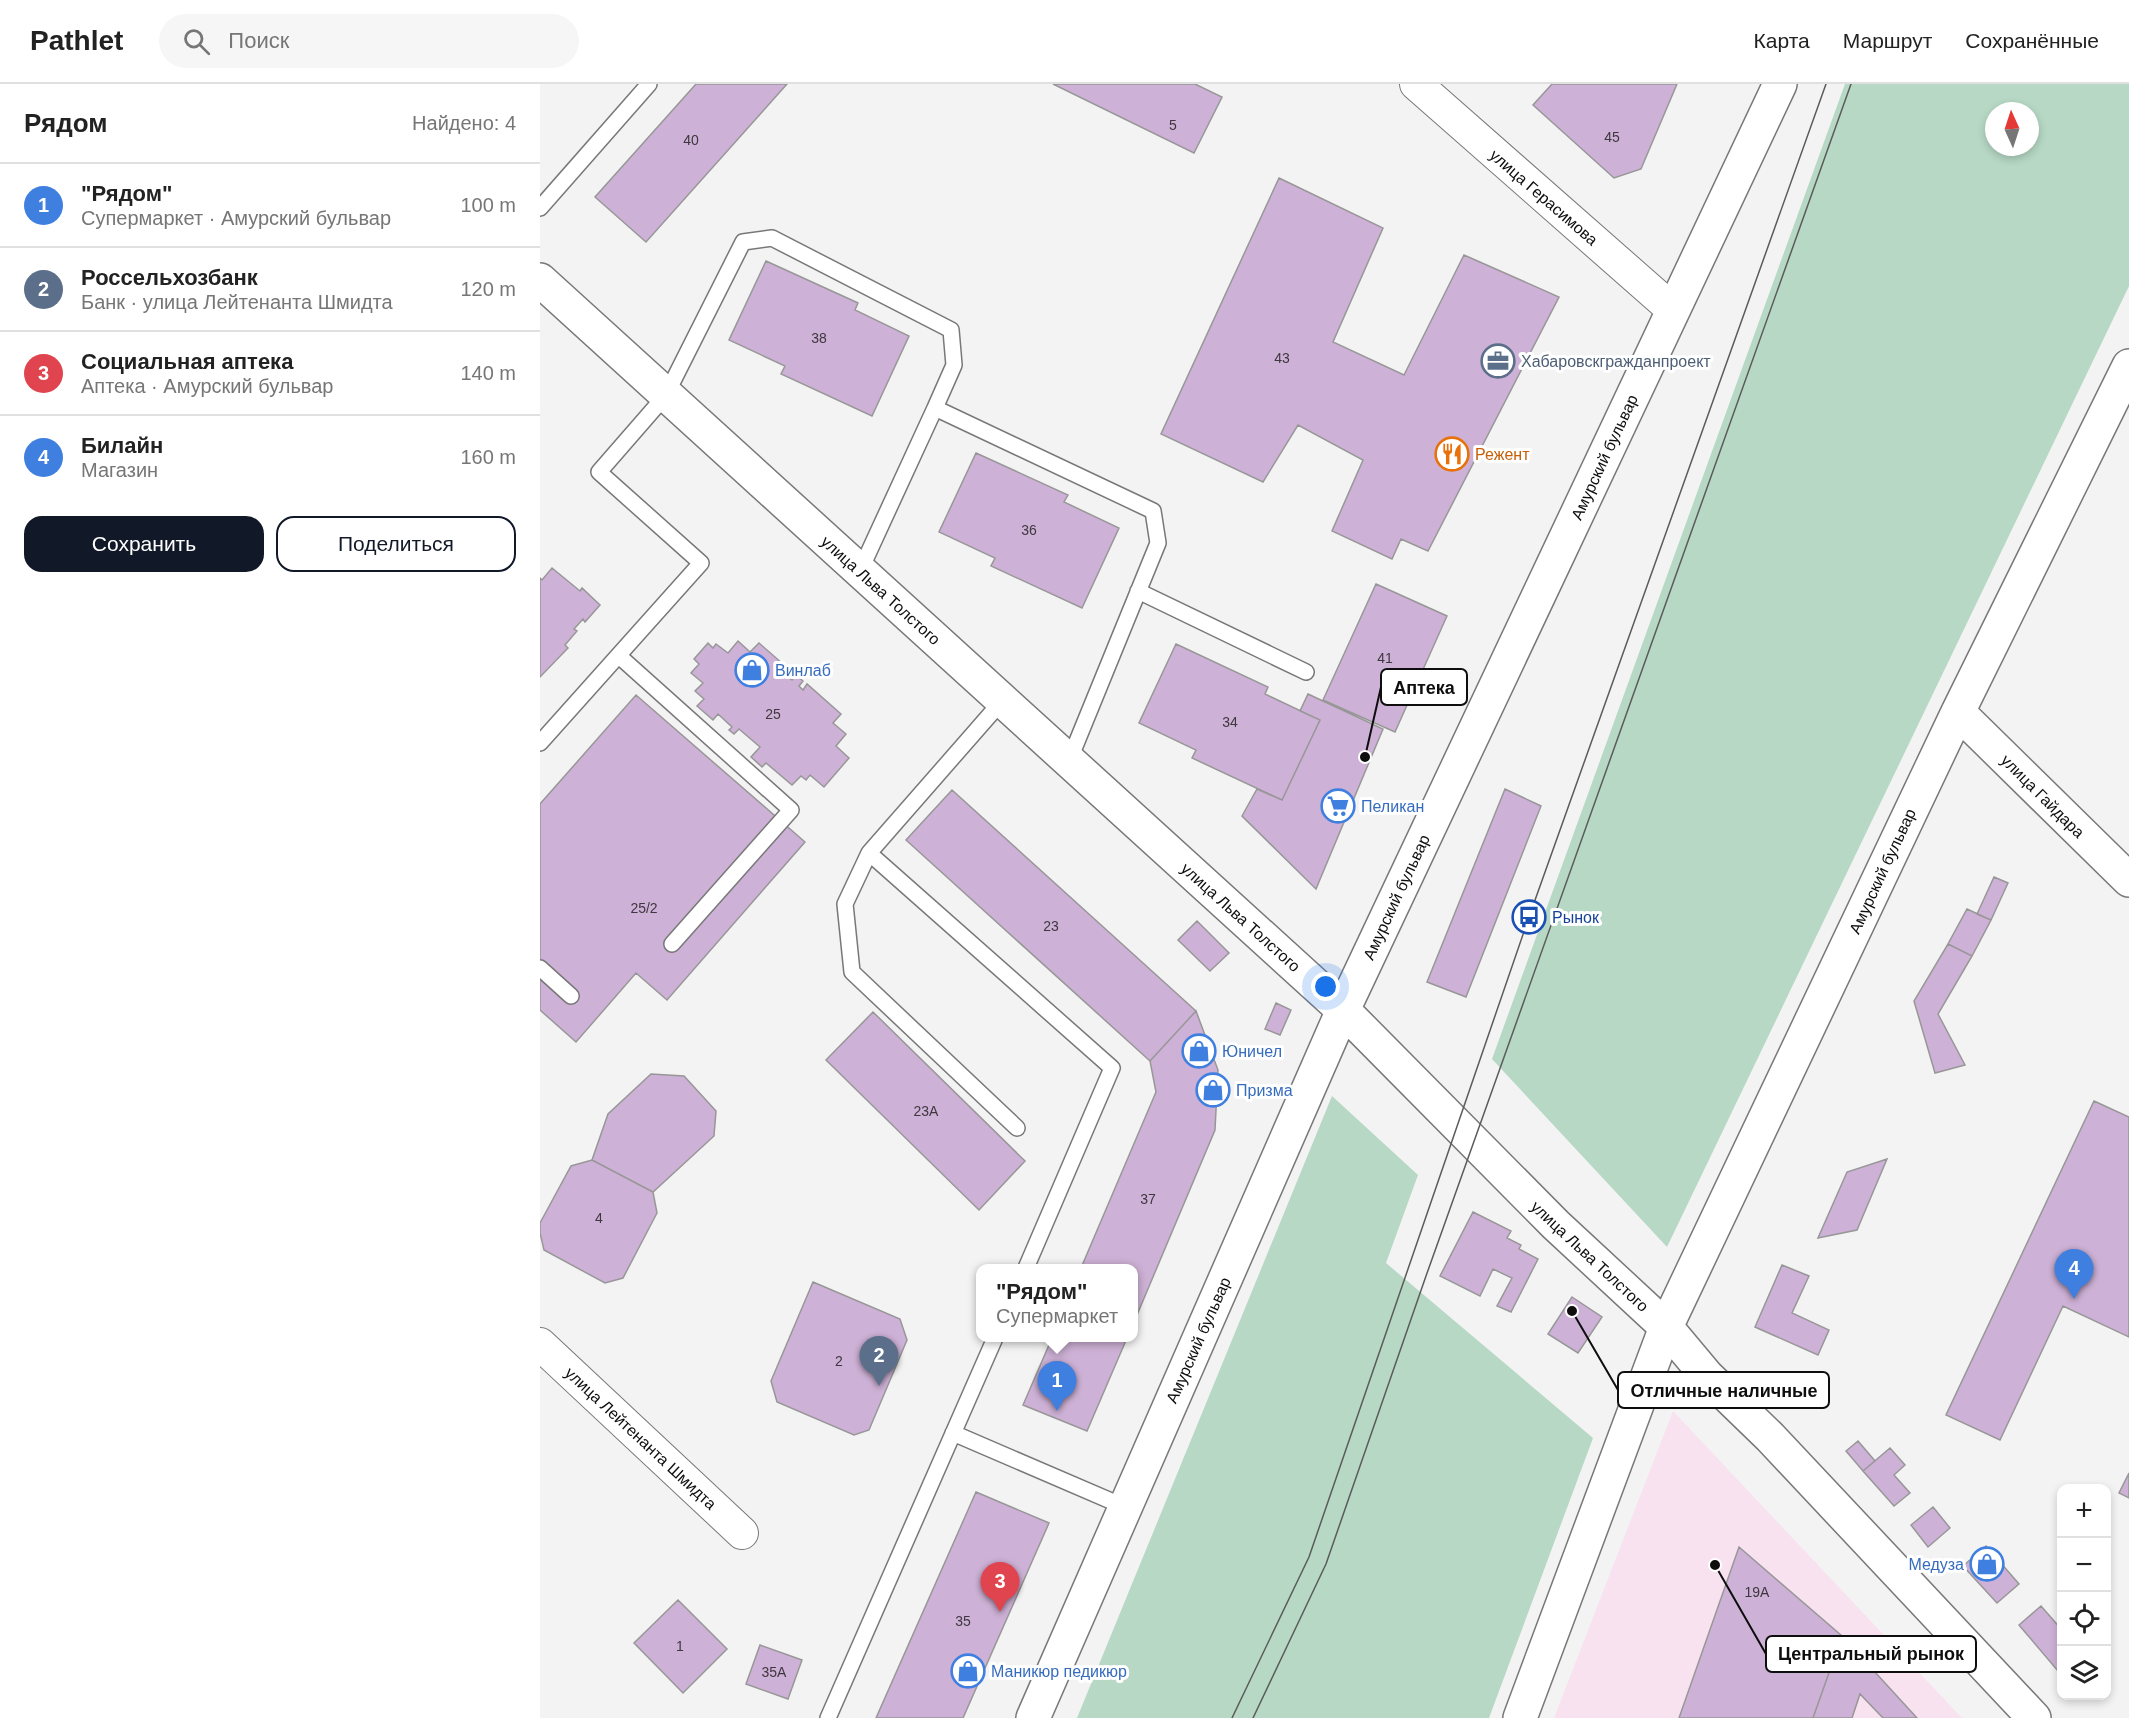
<!DOCTYPE html>
<html lang="ru">
<meta charset="utf-8">
<style>
:root{--surface:#fff;--page:#f6f6f6;--text:#222;--muted:#767676;--line:#e0e0e0;--accent:#111827}
body{margin:0;font-family:Helvetica,sans-serif;background:var(--page);color:var(--text)}
.controls{position:absolute;right:18px;bottom:18px;display:grid;overflow:hidden;border-radius:12px;box-shadow:0 3px 9px #0003}
.controls button{width:54px;height:54px;display:grid;place-items:center;padding:0;border:0;border-bottom:2px solid var(--line);background:var(--surface);color:var(--text);font:30px sans-serif}
.compass{position:absolute;left:1445px;top:18px;width:54px;height:54px;border-radius:50%;background:var(--surface);box-shadow:0 3px 9px #0003;rotate:357deg}
.you{position:absolute;left:786px;top:903px;width:21px;height:21px;margin:-15px;border:4px solid #fff;border-radius:50%;background:#1a73e8;box-shadow:0 0 0 9px #1a73e833}
.badge{display:grid;place-items:center;width:39px;height:39px;border-radius:50%;background:var(--accent);color:#fff;font-size:20px;font-weight:700}
.pin{position:absolute;translate:-50% -50px;filter:drop-shadow(0 2px 3px #0008)}
.pin::after{content:'';position:absolute;top:32px;width:21px;height:18px;background:inherit;clip-path:polygon(0 0,100% 0,50% 100%)}
.popup{position:absolute;left:436px;top:1180px;width:162px;height:78px;box-sizing:border-box;display:grid;place-content:center;border-radius:12px;background:var(--surface);filter:drop-shadow(0 2px 4px #0005);font-size:20px;white-space:nowrap;color:var(--muted)}
.popup b{font-size:22px;color:var(--text)}
.popup::after{content:'';position:absolute;left:50%;top:100%;margin-left:-12px;border:12px solid transparent;border-top-color:var(--surface)}
.list{margin:0;padding:0;list-style:none}
h2{display:flex;justify-content:space-between;align-items:center;height:78px;margin:0;padding:0 24px;font-size:26px}
h2 small{font-size:20px;font-weight:400;color:var(--muted)}
.list li{display:grid;grid-template-columns:39px 1fr auto;gap:18px;align-items:center;box-sizing:border-box;height:84px;padding:0 24px;border-top:2px solid var(--line)}
.list b{display:block;font-size:22px;white-space:nowrap}
.list p{margin:0;font-size:20px;white-space:nowrap;color:var(--muted)}
.list em{font-size:20px;font-style:normal;color:var(--muted)}
.actions{display:flex;gap:12px;padding:18px 24px}
.actions a{flex:1;padding:14px 0;border:2px solid var(--accent);border-radius:18px;text-align:center;font-size:21px;color:var(--accent)}
.actions .main{background:var(--accent);color:#fff}
.icon{flex:none;width:33px;height:33px;fill:none;stroke:currentColor;stroke-width:2;stroke-linecap:round;stroke-linejoin:round}
.map{position:relative;flex:none;width:1589px;height:1634px;overflow:hidden}
header{display:flex;align-items:center;gap:36px;box-sizing:border-box;height:84px;padding:0 30px;background:var(--surface);border-bottom:2px solid var(--line)}
header strong{font-size:28px}
nav{display:flex;gap:33px;margin-inline-start:auto;font-size:21px}
.search{width:420px;height:54px;background:var(--page);display:flex;align-items:center;gap:15px;box-sizing:border-box;padding:0 21px;border-radius:33px;color:var(--muted);font-size:22px}
main{display:flex}
aside{flex:1;background:var(--surface)}
.map>svg:first-child{display:block}
</style>
<header>
<strong>Pathlet</strong>
<div class="search"><svg class="icon" aria-label="search" viewBox="0 0 24 24"><circle cx="10" cy="10" r="6"/><path d="M15 15l6 6"/></svg>Поиск</div>
<nav><a>Карта</a><a>Маршрут</a><a>Сохранённые</a></nav>
</header>
<main>
<aside>
<h2>Рядом<small>Найдено: 4</small></h2>
<ul class="list">
<li><span class="badge" style="background:#3f7fe0">1</span><div><b>&quot;Рядом&quot;</b><p>Супермаркет · Амурский бульвар</p></div><em>100 m</em></li>
<li><span class="badge" style="background:#5c6f8a">2</span><div><b>Россельхозбанк</b><p>Банк · улица Лейтенанта Шмидта</p></div><em>120 m</em></li>
<li><span class="badge" style="background:#e0444e">3</span><div><b>Социальная аптека</b><p>Аптека · Амурский бульвар</p></div><em>140 m</em></li>
<li><span class="badge" style="background:#3f7fe0">4</span><div><b>Билайн</b><p>Магазин</p></div><em>160 m</em></li>
</ul>
<div class="actions"><a class="main">Сохранить</a><a>Поделиться</a></div>
</aside>
<div class="map">
<svg width="1589" height="1634" viewBox="0 0 1589 1634">
<rect width="100%" height="100%" fill="#f3f3f4"/>
<path fill="#f8e2ef" d="M1133,1327L1422,1634H1014Z"/>
<path fill="#b7d8c5" fill-rule="evenodd" d="M1305,0H1589V202L1127,1163L952,975ZM1454,27H1490V63H1454Z
M792,1012L878,1091L846,1179L1053,1354L949,1634H537Z"/>
<path fill="#ceb1d6" stroke="#989798" stroke-width="1.5" d="M156,0H247L106,158L55,113Z
M513,0H655L682,13L654,69Z
M1012,0H1137L1101,85L1074,94L993,21Z
M739,94L843,144L793,258L864,291L924,171L1019,213L888,467L861,455L852,475L792,447L823,376L758,341L723,398L621,350Z
M226,177L318,219L315,226L369,252L332,332L241,290L245,282L189,256Z
M436,369L528,411L524,418L579,444L542,524L451,482L455,474L399,448Z
M12,484L40,507L42,504L60,521L45,538L43,535L34,545L37,547L25,561L28,564L0,593V494L2,496Z
M836,500L907,532L855,648L783,616Z
M198,557L210,568L219,559L251,587L247,592L252,596L256,591L263,597L259,602L263,606L267,600L301,630L293,639L306,650L296,662L309,674L284,703L270,691L266,696L261,692L252,701L226,679L222,683L211,673L220,663L199,645L194,650L189,646L192,643L178,630L173,636L157,622L164,615L155,607L163,599L151,589L159,580L154,575L168,559L173,564L176,560L188,569Z
M636,560L728,603L725,610L780,636L742,716L652,674L656,666L599,639Z
M768,610L843,645L776,805L702,732L717,705L742,716L780,636L760,627Z
M96,611L265,758L127,916L96,889L36,958L0,926V720Z
M965,705L1001,722L926,913L887,898Z
M412,706L656,927L610,977L366,756Z
M1454,793L1468,799L1451,836L1437,830Z
M1427,825L1451,836L1432,872L1408,860Z
M657,837L689,869L670,887L638,856Z
M1408,860L1432,872L1398,930L1425,981L1395,989L1374,917Z
M736,919L751,926L740,951L725,945Z
M656,927L678,986L675,1046L594,1238V1184H541L616,1008L610,977Z
M333,928L485,1077L439,1126L286,976Z
M111,990L144,992L176,1027L174,1052L113,1108L52,1076L68,1030Z
M1554,1017L1589,1033V1253L1523,1222L1460,1356L1406,1331Z
M1347,1075L1317,1146L1278,1154L1307,1088Z
M52,1076L113,1108L117,1129L83,1194L65,1199L4,1166L0,1149V1139L31,1082Z
M933,1128L971,1147L967,1154L981,1161L979,1165L998,1175L971,1228L957,1222L972,1194L953,1185L940,1212L900,1192Z
M1242,1181L1269,1192L1252,1229L1289,1246L1278,1271L1215,1243Z
M273,1198L360,1235L367,1256L329,1346L314,1351L237,1318L231,1297Z
M1032,1213L1062,1233L1038,1269L1008,1250Z
M512,1254H587L547,1347L483,1321Z
M1318,1357L1335,1377L1323,1387L1306,1367Z
M1350,1364L1365,1381L1354,1391L1370,1409L1354,1422L1323,1387Z
M1589,1389V1414L1579,1409Z
M436,1408L509,1439L423,1634H336Z
M1393,1423L1410,1444L1388,1463L1371,1441Z
M1446,1462L1479,1500L1457,1519L1423,1482Z
M1199,1463L1302,1552L1273,1634H1139Z
M138,1516L187,1565L143,1609L94,1559Z
M1501,1522L1522,1546V1583L1518,1587L1479,1541Z
M1302,1552L1377,1634H1343L1320,1610L1312,1634H1273Z
M220,1561L262,1576L248,1615L206,1600Z"/>
<g fill="none" stroke-linecap="round" stroke-linejoin="round">
<g stroke="#787879" stroke-width="18">
<path id="service" d="M0,124L109,0
M320,487L395,324
M598,507L766,588
M79,572L251,726L132,860
M462,617L329,769L572,984L486,1184
M0,659L161,479L59,388L126,311L203,158L232,154L411,246L414,281L395,324L613,427L618,459L529,677
M329,769L305,820L312,888L477,1044
M0,884L31,912
M413,1349L585,1423
M288,1634L455,1254"/>
</g>
<g stroke="#787879" stroke-width="34">
<path id="minor" d="M876,0L1133,226
M0,1260L202,1449"/>
</g>
<g stroke="#787879" stroke-width="36">
<path id="tertiary" d="M0,196L803,926L1016,1141L1126,1243L1167,1292L1230,1353L1494,1634
M1418,628L1589,796
M493,1634L803,926L1240,0
M980,1634L1126,1243L1418,628L1589,282"/>
</g>
<use href="#service" stroke="#fff" stroke-width="15"/>
<use href="#minor" stroke="#fff" stroke-width="32"/>
<use href="#tertiary" stroke="#fff" stroke-width="33"/>
<path stroke="#5b5b5b" stroke-width="1.5" d="M692,1634L769,1473L989,833L1286,0
M713,1634L786,1480L886,1192L1311,0"/>
</g>
<defs>
<g id="office-ring" transform="scale(1.725)"><circle r="9.5" fill="#fff" stroke="#5c6f8a" stroke-width="1.5"/><path d="M-6-3h4V-5.5h4V-3h4V5H-6ZM-1-4.5V-3h2v-1.5ZM-6 0V1H6V0Z" fill="#5c6f8a"/></g>
<g id="restaurant-ring" transform="scale(1.725)"><circle r="9.5" fill="#fff" stroke="#e8710a" stroke-width="1.5"/><path d="M-5-6h1v4h1v-4h1v4h1v-4h1v5L-1.5 .5V6h-2V.5L-5-1ZM5-6V6H3V1.5H1.5Q1.5-4 5-6Z" fill="#e8710a"/></g>
<g id="shop-ring" transform="scale(1.725)"><circle r="9.5" fill="#fff" stroke="#3f7fe0" stroke-width="1.5"/><path d="M-5-2.5h2.3a2.7 3.5 0 0 1 5.4 0H5L5.5 6h-11ZM-1.5-2.5h3a1.5 2.3 0 0 0-3 0Z" fill="#3f7fe0"/></g>
<g id="supermarket-ring" transform="scale(1.725)"><circle r="9.5" fill="#fff" stroke="#3f7fe0" stroke-width="1.5"/><path d="M-6-5.5h2.5l.6 2H6L4.5 2H-2.5L-4.4-4H-6ZM-1.5 3.2a1.3 1.3 0 1 0 .1 0ZM3 3.2a1.3 1.3 0 1 0 .1 0Z" fill="#3f7fe0"/></g>
<g id="bus-ring" transform="scale(1.725)"><circle r="9.5" fill="#fff" stroke="#1a4fb4" stroke-width="1.5"/><path d="M-5-6H5V4H4V6H2V4H-2V6H-4V4H-5ZM-3.5-4V0h7V-4ZM-3.5 1.2v1.5H-2V1.2ZM2 1.2v1.5H3.5V1.2Z" fill="#1a4fb4"/></g>
</defs>
<g fill-rule="evenodd">
<use href="#office-ring" x="958" y="277"/>
<use href="#restaurant-ring" x="912" y="370"/>
<use href="#shop-ring" x="212" y="586"/>
<use href="#supermarket-ring" x="798" y="722"/>
<use href="#bus-ring" x="989" y="833"/>
<use href="#shop-ring" x="659" y="967"/>
<use href="#shop-ring" x="673" y="1006"/>
<use href="#shop-ring" x="1447" y="1480"/>
<use href="#shop-ring" x="428" y="1587"/>
</g>
<g text-anchor="middle" stroke-width="6" stroke-linejoin="round" paint-order="stroke">
<g font-size="14" fill="#3e3740">
<text x="633" y="46">5</text>
<text x="1072" y="58">45</text>
<text x="151" y="61">40</text>
<text x="279" y="259">38</text>
<text x="742" y="279">43</text>
<text x="489" y="451">36</text>
<text x="845" y="579">41</text>
<text x="233" y="635">25</text>
<text x="690" y="643">34</text>
<text x="104" y="829">25/2</text>
<text x="511" y="847">23</text>
<text x="386" y="1032">23А</text>
<text x="608" y="1120">37</text>
<text x="59" y="1139">4</text>
<text x="299" y="1282">2</text>
<text x="1217" y="1513">19А</text>
<text x="423" y="1542">35</text>
<text x="140" y="1567">1</text>
<text x="234" y="1593">35А</text>
</g>
<g font-size="16" fill="#0e0e0e" stroke="#fff">
<text transform="translate(1004 113) rotate(41)" y="6">улица Герасимова</text>
<text transform="translate(1064 373) rotate(-65)" y="6">Амурский бульвар</text>
<text transform="translate(341 506) rotate(42)" y="6">улица Льва Толстого</text>
<text transform="translate(1503 712) rotate(45)" y="6">улица Гайдара</text>
<text transform="translate(1342 787) rotate(-65)" y="6">Амурский бульвар</text>
<text transform="translate(856 813) rotate(-65)" y="6">Амурский бульвар</text>
<text transform="translate(701 833) rotate(42)" y="6">улица Льва Толстого</text>
<text transform="translate(1050 1172) rotate(43)" y="6">улица Льва Толстого</text>
<text transform="translate(658 1256) rotate(-66)" y="6">Амурский бульвар</text>
<text transform="translate(101 1354) rotate(43)" y="6">улица Лейтенанта Шмидта</text>
</g>
<g font-size="16" fill="#4e5e75" stroke="#fff" text-anchor="start">
<text x="981" y="283">Хабаровскгражданпроект</text>
</g>
<g font-size="16" fill="#c56008" stroke="#fff" text-anchor="start">
<text x="935" y="376">Режент</text>
</g>
<g font-size="16" fill="#366cbe" stroke="#fff" text-anchor="start">
<text x="235" y="592">Винлаб</text>
<text x="821" y="728">Пеликан</text>
<text x="682" y="973">Юничел</text>
<text x="696" y="1012">Призма</text>
<text x="1424" y="1486" text-anchor="end">Медуза</text>
<text x="451" y="1593">Маникюр педикюр</text>
</g>
<g font-size="16" fill="#164399" stroke="#fff" text-anchor="start">
<text x="1012" y="839">Рынок</text>
</g>
</g>
<path fill="none" stroke="#0e0e0e" stroke-width="2" d="M825 673L841 603M1032 1227L1078 1306M1175 1481L1226 1570"/>
<g fill="#0e0e0e" stroke="#fff" stroke-width="2">
<circle cx="825" cy="673" r="6"/>
<circle cx="1032" cy="1227" r="6"/>
<circle cx="1175" cy="1481" r="6"/>
</g>
<g fill="#fff" stroke="#0e0e0e" stroke-width="2">
<rect x="841" y="585" width="86" height="36" rx="6"/>
<rect x="1078" y="1288" width="211" height="36" rx="6"/>
<rect x="1226" y="1552" width="210" height="36" rx="6"/>
</g>
<g font-size="18" text-anchor="middle" font-weight="bold" fill="#0e0e0e">
<text x="884" y="610">Аптека</text>
<text x="1184" y="1313">Отличные наличные</text>
<text x="1331" y="1576">Центральный рынок</text>
</g>
</svg>
<div class="controls">
<button>+</button>
<button>−</button>
<button><svg class="icon" aria-label="locate" viewBox="0 0 24 24"><circle cx="12" cy="12" r="6"/><path d="M12 2v4M12 18v4M2 12h4M18 12h4"/></svg></button>
<button><svg class="icon" aria-label="layers" viewBox="0 0 24 24"><path d="M12 4l9 5-9 5-9-5zM3 14l9 5 9-5"/></svg></button>
</div>
<svg class="compass" viewBox="-18 -18 36 36"><path d="M0-13l5 13h-10z" fill="#e53935"/><path d="M0 13l5-13h-10z" fill="#767676"/></svg>
<div class="you"></div>
<div class="pin badge" style="left:517px;top:1327px;background:#3f7fe0">1</div>
<div class="popup"><b>&quot;Рядом&quot;</b>Супермаркет</div>
<div class="pin badge" style="left:339px;top:1302px;background:#5c6f8a">2</div>
<div class="pin badge" style="left:460px;top:1528px;background:#e0444e">3</div>
<div class="pin badge" style="left:1534px;top:1215px;background:#3f7fe0">4</div>
</div>
</main>
